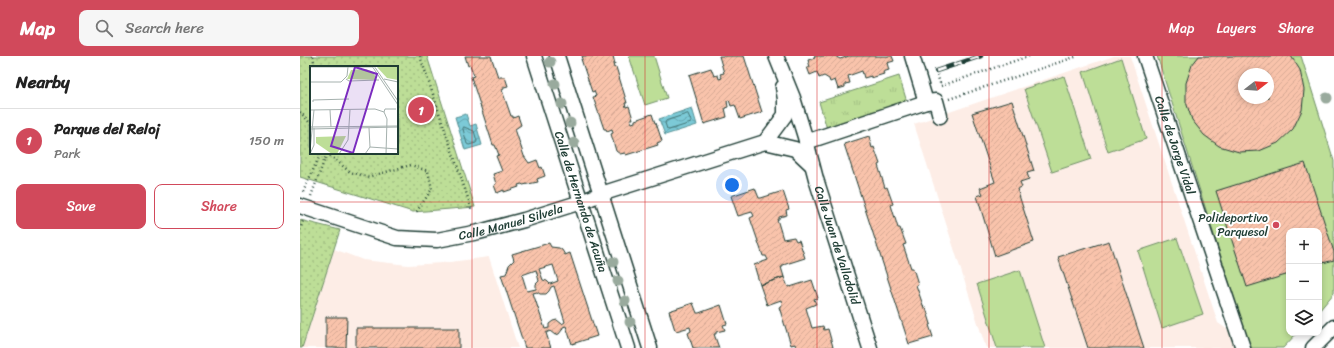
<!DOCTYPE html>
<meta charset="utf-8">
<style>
:root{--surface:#fff;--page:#f6f6f6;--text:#222;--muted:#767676;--line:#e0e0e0;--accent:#d1495b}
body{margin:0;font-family:Sriracha,sans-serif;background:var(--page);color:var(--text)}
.controls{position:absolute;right:12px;bottom:12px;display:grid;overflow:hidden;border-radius:8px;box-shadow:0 2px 6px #0003}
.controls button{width:36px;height:36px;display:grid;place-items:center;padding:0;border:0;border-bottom:1px solid var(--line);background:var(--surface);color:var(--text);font:20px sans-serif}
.compass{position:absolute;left:938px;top:12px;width:36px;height:36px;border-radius:50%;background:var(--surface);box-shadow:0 2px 6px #0003;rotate:73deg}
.you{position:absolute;left:432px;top:129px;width:14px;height:14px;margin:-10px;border:3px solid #fff;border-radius:50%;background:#1a73e8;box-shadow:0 0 0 6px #1a73e833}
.badge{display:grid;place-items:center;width:26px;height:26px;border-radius:50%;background:var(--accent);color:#fff;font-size:13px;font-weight:700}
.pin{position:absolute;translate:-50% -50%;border:2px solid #fff;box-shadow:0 1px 4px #0006}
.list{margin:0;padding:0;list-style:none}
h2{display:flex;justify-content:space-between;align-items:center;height:52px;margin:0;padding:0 16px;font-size:17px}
h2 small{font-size:13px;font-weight:400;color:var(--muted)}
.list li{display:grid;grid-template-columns:26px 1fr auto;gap:12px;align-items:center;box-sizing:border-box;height:64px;padding:0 16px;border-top:1px solid var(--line)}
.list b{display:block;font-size:15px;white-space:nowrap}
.list p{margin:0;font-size:13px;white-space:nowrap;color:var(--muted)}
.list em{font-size:13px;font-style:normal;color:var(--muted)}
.actions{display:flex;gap:8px;padding:12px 16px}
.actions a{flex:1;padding:9px 0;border:1px solid var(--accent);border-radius:8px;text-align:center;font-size:14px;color:var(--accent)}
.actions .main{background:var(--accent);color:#fff}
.icon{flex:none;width:22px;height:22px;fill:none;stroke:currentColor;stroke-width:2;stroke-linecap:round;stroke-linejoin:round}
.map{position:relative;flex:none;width:1034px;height:292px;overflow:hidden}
header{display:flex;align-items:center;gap:24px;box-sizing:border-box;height:56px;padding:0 20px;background:var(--accent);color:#fff}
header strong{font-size:19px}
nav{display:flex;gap:22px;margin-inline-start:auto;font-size:14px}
.search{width:280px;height:36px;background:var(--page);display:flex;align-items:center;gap:10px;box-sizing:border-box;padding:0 14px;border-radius:8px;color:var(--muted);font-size:15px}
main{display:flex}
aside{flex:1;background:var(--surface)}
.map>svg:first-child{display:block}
</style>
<header>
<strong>Map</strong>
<div class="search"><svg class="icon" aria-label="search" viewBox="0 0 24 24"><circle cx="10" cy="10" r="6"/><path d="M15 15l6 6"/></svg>Search here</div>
<nav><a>Map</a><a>Layers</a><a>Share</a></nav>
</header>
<main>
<aside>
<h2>Nearby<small></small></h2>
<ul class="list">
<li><span class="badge">1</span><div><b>Parque del Reloj</b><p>Park</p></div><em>150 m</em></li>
</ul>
<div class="actions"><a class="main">Save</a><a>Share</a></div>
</aside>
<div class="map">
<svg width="1034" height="292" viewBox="0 0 1034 292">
<defs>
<pattern id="grass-tufts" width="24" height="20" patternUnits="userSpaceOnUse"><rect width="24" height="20" fill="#bdde97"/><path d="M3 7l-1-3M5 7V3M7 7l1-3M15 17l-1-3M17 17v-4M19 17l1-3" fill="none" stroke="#a2bf83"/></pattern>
<pattern id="park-dots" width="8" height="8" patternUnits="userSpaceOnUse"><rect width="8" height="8" fill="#bdde97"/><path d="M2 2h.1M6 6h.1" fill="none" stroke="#a2bf83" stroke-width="1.8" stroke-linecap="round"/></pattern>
<pattern id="water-waves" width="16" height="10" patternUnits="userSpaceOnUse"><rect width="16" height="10" fill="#7bcad7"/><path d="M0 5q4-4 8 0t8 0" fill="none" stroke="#64a5af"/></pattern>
<pattern id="building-hatch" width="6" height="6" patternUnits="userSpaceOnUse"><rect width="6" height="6" fill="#f9c3ab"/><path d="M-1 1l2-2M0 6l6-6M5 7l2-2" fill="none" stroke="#d5a894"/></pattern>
</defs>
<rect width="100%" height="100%" fill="#fff"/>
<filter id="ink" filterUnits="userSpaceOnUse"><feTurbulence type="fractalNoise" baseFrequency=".025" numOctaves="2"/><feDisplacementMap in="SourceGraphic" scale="8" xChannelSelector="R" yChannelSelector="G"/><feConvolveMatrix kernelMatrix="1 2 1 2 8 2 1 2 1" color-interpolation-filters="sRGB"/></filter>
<g filter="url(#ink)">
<path fill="#fdede6" d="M814,0H830L918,267L931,276L936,292H686L614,68Z
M34,193L63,204L108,209L142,207L189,201L218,292H2Z"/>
<path fill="url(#grass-tufts)" stroke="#6e8e66" d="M599,20L607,46L527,73L519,46Z"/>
<path fill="url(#park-dots)" stroke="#6e8e66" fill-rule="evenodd" d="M0,0H127L175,151L113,156L0,121ZM11,11H97V97H11Z
M0,164L40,174L2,292H0Z"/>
<path fill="#bdde97" stroke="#6e8e66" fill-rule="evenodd" d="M329,0H354L367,42L345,49Z
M857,0H1001L1034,105V237L1019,255V175H989V277H997L983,292H950ZM944,18H968V42H944Z
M821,2L846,83L808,96L783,16Z
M764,20L791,103L752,116L724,33Z
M877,182L903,258L862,272L838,195Z
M720,214L745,292H697L677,228Z"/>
<path fill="url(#water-waves)" stroke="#569296" d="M392,52L397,69L365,79L359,63Z
M166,58L170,70L176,68L182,89L165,94L155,61Z"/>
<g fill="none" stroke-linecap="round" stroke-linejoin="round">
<path stroke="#447575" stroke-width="1" d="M388,58L391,65V67L369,74L367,73L365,67L366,65Z
M164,71L174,75L177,85L176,87L169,89L167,88L163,73Z"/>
</g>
<path fill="url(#building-hatch)" stroke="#1f3d34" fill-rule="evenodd" d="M165,0H191L198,21H205L208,30L204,31V33L202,34L211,60H213V62L218,60L221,69L215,73L224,100L229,107L237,104L240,112L242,111L245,120L237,123L238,126L223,129L222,128L218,129L219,131L204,136V134L197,137L194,129L196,128L193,118L202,115L196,100L199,99L195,89H193L171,21L174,20L170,9L168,10Z
M282,0H313L315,8H313L314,12L316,11L327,47H325L326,51L329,50L333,63H330L332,67L335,66V64L352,58L355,67H356L362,85L357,87L358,89L326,99L325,97L320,98L316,95L311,78L313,77L312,73L307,75L306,73H304L293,41L296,40L294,35L292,36L281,3H283Z
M419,0H444L462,56L440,63L435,49L431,50L429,44L427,45L428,51L425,52L427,61L404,68L389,19L411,12L414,20L418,19L419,23L422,22L420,18L424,17Z
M514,0H535L540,3L549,0H592L594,5L587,7L589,14L583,16L584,18L571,22V20L564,22L562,15L548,20L550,27L545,28V31L538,33L535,24L530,26L529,23L524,20L519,22L517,16L510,19L507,11H510L508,4L515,2Z
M899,0H991L1000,14L1004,34L1002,54L993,73L978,87L959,95L939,96L919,90L904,79L892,64L886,46V27L892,9ZM944,18H968V42H944Z
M712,45L734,115L727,117L729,123L720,126L722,131L717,133L734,186L695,200L677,140L683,138L680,132L695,126L672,57Z
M569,80L572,92L574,91L580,108L578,109L585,132L587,131L593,148L591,149L598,172H600L606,188L603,189L611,212H613L618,228L616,229L624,252H626L631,268L629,269L633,281L609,288L544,88Z
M1005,107L1034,196V204L1019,208V175H989V218L947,231L916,135Z
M455,132L459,142H461L483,135L489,153L486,154L487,159L479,161V163H477L483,183L494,181L496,185L499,184L505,202L483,209V211H481L484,221L460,229L454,209L468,204L466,200H463L450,162L454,160L452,156L438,160L431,140Z
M809,185L844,292H788L758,201Z
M249,187L251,191L259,192L262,194L265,199L270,197L297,280L272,288L266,270L263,271L262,274L259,278L255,279L250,275L246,277L251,292H225L201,219L206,218L209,209L214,204L212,198ZM253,209L258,225L250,228L247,225L243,224L239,213ZM236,214L239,225L236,228V233L227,235L222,219ZM254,230L265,266L262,268L257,264L253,265L249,268V272L245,273L233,237L237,236L240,238H246L249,235L251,231Z
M484,221L488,231L490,230V231L512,224L518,242L514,243L516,248L506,252L512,272L523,270L524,274L528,273L533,291L496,292L495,288L491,289L479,251L482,249L481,244L467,249L460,229Z
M393,247L397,257H399L421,249L427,268L423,269L425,274L416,276V278H414L419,292H393L388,277L391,275L390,271L376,275L375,274L369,255Z
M26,261H47L46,292H26Z
M56,272H159V292H56Z"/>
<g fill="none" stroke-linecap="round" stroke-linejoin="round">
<g stroke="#1f3d34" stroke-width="17">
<g id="minor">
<path id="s1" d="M234,0L328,292"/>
<path d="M257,0L350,292"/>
<path id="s2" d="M476,0L493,42L505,81L516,123L570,292"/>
<path d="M612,0L626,46"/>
<path id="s3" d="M845,0L943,292"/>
<path d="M465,86L485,59V43L483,31"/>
<path d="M506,86L626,46L636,45L640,60"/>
<path id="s4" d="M0,150L97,182L137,184L179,176L224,164L281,146L301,138L465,86L495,93L512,109"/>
<path d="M1013,292L1034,271"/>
</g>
</g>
<path stroke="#1f3d34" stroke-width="2.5" stroke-dasharray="1 3" stroke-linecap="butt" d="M13,0L15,11
M120,0L172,154
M636,15L641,30
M641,30L729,0
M649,43L778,0
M0,56L11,68
M27,97L50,116L68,121L111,109L128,115L132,133L115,158
M3,136L21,97
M11,140L27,97
M0,174L3,165"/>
<use href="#minor" stroke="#fff" stroke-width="14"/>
<g stroke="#1f3d34" stroke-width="4.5">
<path id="rail" d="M636,15L681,0"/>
</g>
<use href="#rail" stroke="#fff" stroke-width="3" stroke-dasharray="9" stroke-linecap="butt"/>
</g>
<g fill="#99aa9d">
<circle cx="250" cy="6" r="5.5"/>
<circle cx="255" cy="28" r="5.5"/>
<circle cx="1027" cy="42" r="5.5"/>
<circle cx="262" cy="48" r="5.5"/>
<circle cx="270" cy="67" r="5.5"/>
<circle cx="274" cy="87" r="5.5"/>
<circle cx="313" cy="206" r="5.5"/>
<circle cx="318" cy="225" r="5.5"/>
<circle cx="325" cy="245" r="5.5"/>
<circle cx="330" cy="266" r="5.5"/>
</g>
</g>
<path fill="none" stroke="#d62828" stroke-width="1" stroke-opacity="0.55" d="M172,0V292M345,0V292M517,0V292M689,0V292M862,0V292M0,146H1034"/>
<circle fill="#d1495b" stroke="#fff" stroke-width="1.5" cx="976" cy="169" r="4"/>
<g text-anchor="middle" stroke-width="4" stroke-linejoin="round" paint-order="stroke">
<g font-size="12" fill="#1f3d34" stroke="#fff">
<text dy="4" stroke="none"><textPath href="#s3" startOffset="94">Calle de Jorge Vidal</textPath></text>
<text dy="4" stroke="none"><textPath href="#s1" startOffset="153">Calle de Hernando de Acuña</textPath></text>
<text dy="4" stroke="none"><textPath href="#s4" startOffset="218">Calle Manuel Silvela</textPath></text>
<text dy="4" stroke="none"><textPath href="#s2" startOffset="199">Calle Juan de Valladolid</textPath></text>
</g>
<g font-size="12" fill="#1f3d34" stroke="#fff" text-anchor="end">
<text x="968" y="166">Polideportivo<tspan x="968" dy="14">Parquesol</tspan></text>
</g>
</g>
<g transform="translate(10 10)">
<rect width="88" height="88" fill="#fff"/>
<path d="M66,0H88V14L77,12Z" fill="#bdde97"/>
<path d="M36,70L27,88H22L6,77V71Z" fill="#bdde97"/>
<path d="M56,3L63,6L67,14L37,13L41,4Z" fill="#bdde97"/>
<path fill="none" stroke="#a5b1ae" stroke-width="1" d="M62,0L88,39M64,0L88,35M0,1H63M36,13L39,15L69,14M74,13L88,16M0,16H31L37,10L38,1M3,36V34L39,33M0,44L65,43L74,46L77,53L76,88M20,44L21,61M74,46L75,43H86M0,61L88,60M0,63L88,61M60,81L88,83M0,85L4,44M0,88L4,79V62M29,88L38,74L40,44M55,88L60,81L59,62"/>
<path fill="#7b2cbf" fill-opacity="0.15" stroke="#7b2cbf" stroke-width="2" d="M45,1L67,8L43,87L21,80Z"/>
<rect width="88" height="88" fill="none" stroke="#1f3d34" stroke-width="2"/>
</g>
</svg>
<div class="controls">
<button>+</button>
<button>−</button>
<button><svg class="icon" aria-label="layers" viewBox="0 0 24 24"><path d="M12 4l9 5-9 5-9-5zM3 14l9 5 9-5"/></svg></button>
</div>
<svg class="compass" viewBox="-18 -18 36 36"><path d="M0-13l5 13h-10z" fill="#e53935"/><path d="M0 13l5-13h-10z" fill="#767676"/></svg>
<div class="you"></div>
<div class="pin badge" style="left:121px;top:54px">1</div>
</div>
</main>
